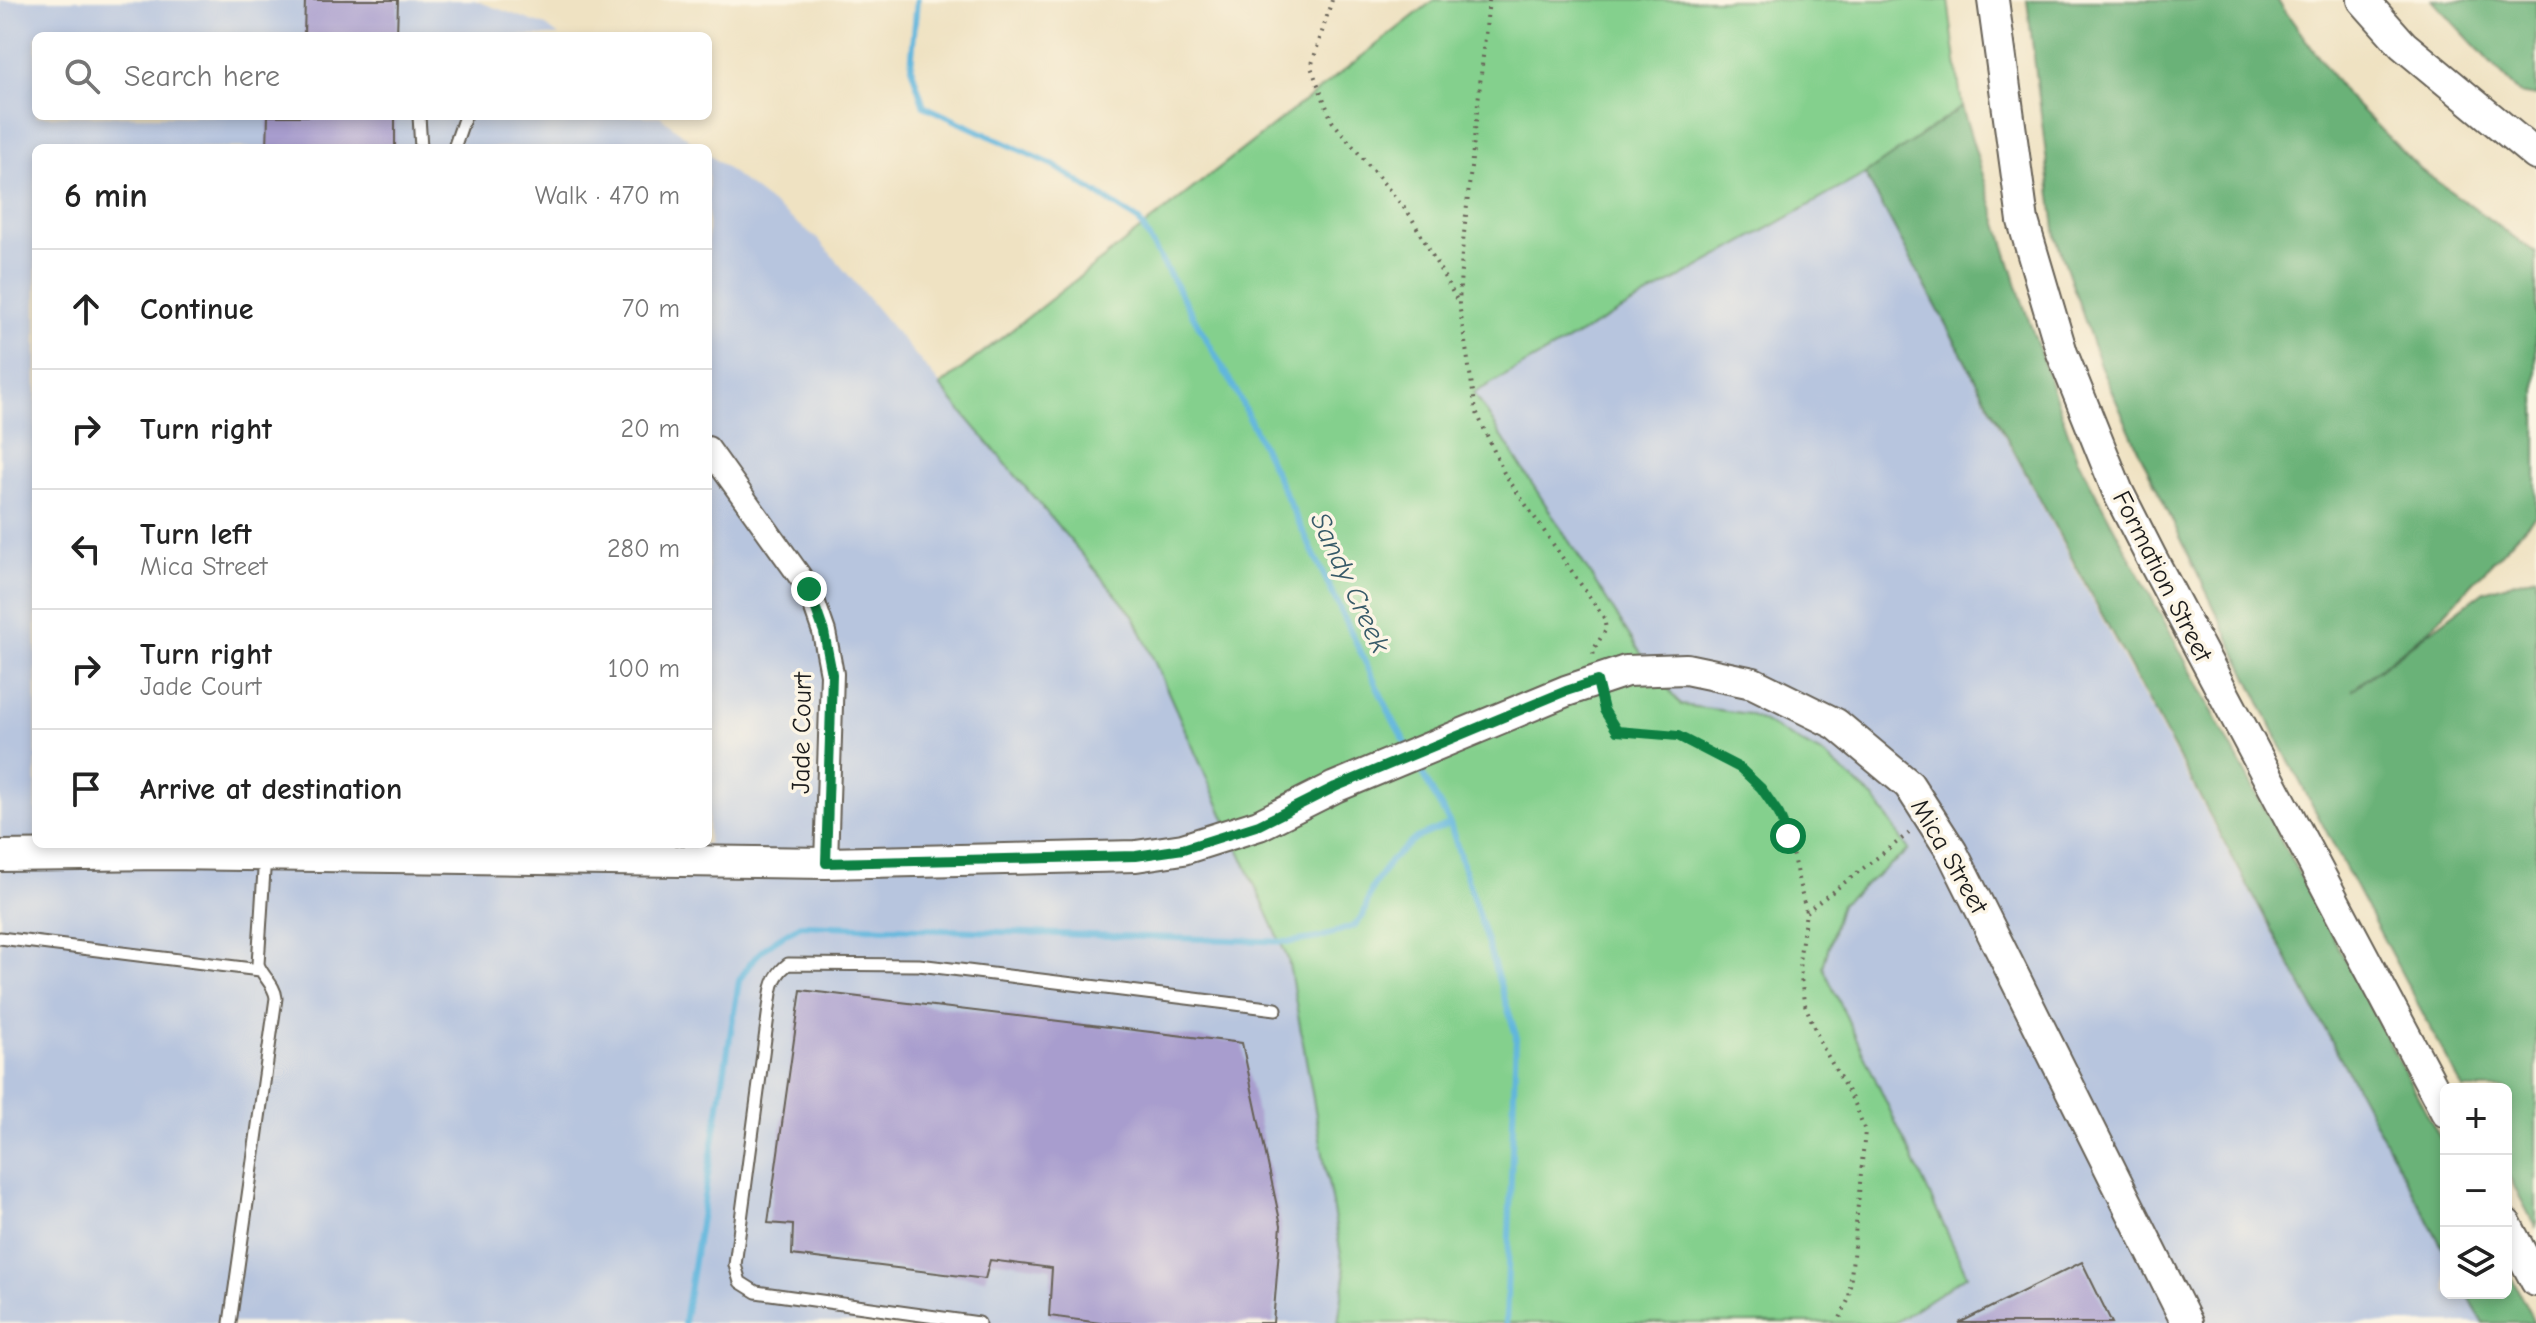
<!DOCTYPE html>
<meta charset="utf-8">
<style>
:root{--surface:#fff;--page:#f2f2f2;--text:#222;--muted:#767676;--line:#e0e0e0}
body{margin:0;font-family:"Comic Neue",sans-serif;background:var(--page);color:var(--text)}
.controls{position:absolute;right:24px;bottom:24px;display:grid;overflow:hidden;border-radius:12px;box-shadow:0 4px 12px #0003}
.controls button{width:72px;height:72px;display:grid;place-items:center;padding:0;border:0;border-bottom:2px solid var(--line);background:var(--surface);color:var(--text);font:40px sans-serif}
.stop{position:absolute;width:24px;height:24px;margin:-18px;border:6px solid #0b8043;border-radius:50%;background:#fff}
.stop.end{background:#0b8043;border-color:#fff;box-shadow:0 2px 8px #0008}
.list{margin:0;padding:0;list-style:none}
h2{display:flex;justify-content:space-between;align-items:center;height:104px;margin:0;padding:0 32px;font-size:34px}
h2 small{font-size:26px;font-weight:400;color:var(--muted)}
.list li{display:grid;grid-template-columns:52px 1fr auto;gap:24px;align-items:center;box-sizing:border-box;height:120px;padding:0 32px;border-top:2px solid var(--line)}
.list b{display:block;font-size:30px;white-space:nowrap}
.list p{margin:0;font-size:26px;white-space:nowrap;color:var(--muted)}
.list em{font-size:26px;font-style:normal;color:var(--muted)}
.icon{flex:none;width:44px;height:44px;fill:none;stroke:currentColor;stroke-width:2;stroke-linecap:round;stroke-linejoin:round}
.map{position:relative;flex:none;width:2536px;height:1323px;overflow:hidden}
.search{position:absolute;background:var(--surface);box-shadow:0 4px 12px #0003;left:32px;top:32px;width:680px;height:88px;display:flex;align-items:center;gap:20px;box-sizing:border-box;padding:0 28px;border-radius:12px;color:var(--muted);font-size:30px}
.panel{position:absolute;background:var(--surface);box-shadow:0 4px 12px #0003;left:32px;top:144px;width:680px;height:704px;border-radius:12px}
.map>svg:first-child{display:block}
</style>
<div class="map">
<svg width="2536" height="1323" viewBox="0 0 2536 1323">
<rect width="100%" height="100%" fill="#fcf5e5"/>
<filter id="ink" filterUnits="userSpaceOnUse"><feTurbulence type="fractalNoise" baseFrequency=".0125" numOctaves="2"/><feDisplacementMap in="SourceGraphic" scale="16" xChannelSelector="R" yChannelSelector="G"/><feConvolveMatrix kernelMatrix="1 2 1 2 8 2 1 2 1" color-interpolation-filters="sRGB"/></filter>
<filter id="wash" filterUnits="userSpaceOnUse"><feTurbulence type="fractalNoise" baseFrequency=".006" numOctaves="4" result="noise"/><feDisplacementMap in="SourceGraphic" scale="32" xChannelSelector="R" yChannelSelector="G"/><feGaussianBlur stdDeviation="1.8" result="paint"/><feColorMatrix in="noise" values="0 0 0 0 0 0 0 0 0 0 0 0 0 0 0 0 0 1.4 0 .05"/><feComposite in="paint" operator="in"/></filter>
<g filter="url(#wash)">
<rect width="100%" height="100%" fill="#efe2c2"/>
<path fill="#b7c5de" d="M0,0H474L546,26L559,36H36V116H660L700,148H36V844H708V154L819,240L1134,616L1288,960L1345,1278L1338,1323H0Z
M1865,174L2129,670L2446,1253V1293H2467L2484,1323H1894L1966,1274L1823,967L1841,904L1908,849L1749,714L1682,705L1640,652L1473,392L1660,284Z"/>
<path fill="#84d08d" stroke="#507654" stroke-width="2" d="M1434,0H1948L1962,107L1865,174L1474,393L1640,652L1681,705L1749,714L1823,754L1875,799L1909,850L1841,904L1823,967L1967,1275L1894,1323H1338L1345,1277L1288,959L1134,616L940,386Z"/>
<path fill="#6bb278" stroke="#44674a" stroke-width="2" d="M2027,0H2277L2347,96L2421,170L2536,253V515L2430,629L2352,690L2484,591L2536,576V1228L2506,1171V1089H2463L2281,746L2142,458L2100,365L2056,237Z
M2432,0H2536V96L2519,93Z
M1962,107L2019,292L2077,458L2446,1149V1254L1865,174Z
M2506,1267L2535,1323H2483L2467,1293H2506Z"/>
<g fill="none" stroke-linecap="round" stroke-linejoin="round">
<path stroke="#60b6dd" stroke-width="6" d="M917,0L911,67L924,106L1053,165L1139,221L1237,393L1392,718L1408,747
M1417,764L1450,824L1516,1035L1506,1323
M684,1323L739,981C757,949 770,943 801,925L1291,942L1318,938L1354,926L1363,916L1372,888L1390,861L1416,838L1450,824"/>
</g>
<g id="blocks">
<path fill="#a89dce" d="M305,0H398L397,36H304Z
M268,116H395V148H267Z
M801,990L1242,1043L1281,1225L1273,1323H1100L1049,1316L1052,1268L990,1260L985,1279L792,1255L793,1225L768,1223Z
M2082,1262L2112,1323H1959Z"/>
</g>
</g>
<g filter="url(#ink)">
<use href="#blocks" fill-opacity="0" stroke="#666156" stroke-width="2"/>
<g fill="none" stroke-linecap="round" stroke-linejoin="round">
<g stroke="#666156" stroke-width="15">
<path id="lane" d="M419,116L421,148
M454,148L465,116
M0,938L260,970
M230,1323L276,998C275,985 262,976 258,964L265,855
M979,1323L756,1292L740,1282L735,1265L771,993C773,980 778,972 788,964L919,965L1276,1009"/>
</g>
<g stroke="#666156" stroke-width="26">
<path id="street" d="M708,448L809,589L824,632L832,674L826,863"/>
</g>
<g stroke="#666156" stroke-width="34">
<path id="secondary" d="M1993,0L2023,221L2062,353L2118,492L2151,557L2446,1112
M2363,0L2403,45L2536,155
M0,856L164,854L826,863L1136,856L1183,849L1259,825L1335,787L1566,691L1626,671L1686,669L1753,683L1836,724L1909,785L1952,852L2187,1323
M2506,1224L2536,1281"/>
</g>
<path stroke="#666156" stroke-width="4" stroke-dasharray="2 6" stroke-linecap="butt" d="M1332,0L1311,67L1332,121L1410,215L1458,302
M1489,0L1462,252L1459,304L1476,411L1504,473L1604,618L1606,629L1594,649L1593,658
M1603,705L1617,731L1678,736L1740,768L1761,788L1779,814L1788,836L1806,912L1799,962L1804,1002L1821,1044L1855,1104L1865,1131L1849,1298L1838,1323
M1806,912L1912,831"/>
<use href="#lane" stroke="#fff" stroke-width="11"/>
<use href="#street" stroke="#fff" stroke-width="22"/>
<use href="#secondary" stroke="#fff" stroke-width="30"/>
</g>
</g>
<g fill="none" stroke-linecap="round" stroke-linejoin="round" filter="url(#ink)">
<path stroke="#0b8043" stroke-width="10" d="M809,589L824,632L832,674L826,863L1136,856L1183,849L1259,825L1335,787L1566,691L1597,681L1604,710L1617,731L1678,736L1740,768L1761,788L1779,814L1788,836"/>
</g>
<g text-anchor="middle" stroke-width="7" stroke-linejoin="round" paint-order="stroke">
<g font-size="26" fill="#1c1c1c" stroke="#fcf5e5">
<text transform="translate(2163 576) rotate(63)" y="9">Formation Street</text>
<text transform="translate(801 733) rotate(-89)" y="9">Jade Court</text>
<text transform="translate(1950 856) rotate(60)" y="9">Mica Street</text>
</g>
<g font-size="28" font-style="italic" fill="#375a69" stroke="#fcf5e5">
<text transform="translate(1351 582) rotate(65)" y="10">Sandy Creek</text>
</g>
</g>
</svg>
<div class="controls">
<button>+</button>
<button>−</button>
<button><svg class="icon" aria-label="layers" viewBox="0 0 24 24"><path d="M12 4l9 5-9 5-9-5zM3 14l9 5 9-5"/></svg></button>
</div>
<div class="stop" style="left:1788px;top:836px"></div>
<div class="stop end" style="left:809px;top:589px"></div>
<div class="search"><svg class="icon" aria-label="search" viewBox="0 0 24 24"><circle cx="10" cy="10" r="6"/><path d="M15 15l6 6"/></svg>Search here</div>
<section class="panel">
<h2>6 min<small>Walk · 470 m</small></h2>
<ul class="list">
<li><svg class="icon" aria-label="ahead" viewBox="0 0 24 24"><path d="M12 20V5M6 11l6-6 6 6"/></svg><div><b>Continue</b></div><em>70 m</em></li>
<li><svg class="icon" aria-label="right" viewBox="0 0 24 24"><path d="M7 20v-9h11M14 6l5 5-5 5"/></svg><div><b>Turn right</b></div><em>20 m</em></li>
<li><svg class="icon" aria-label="left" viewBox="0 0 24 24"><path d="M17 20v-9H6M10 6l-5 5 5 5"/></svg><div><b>Turn left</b><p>Mica Street</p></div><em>280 m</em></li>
<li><svg class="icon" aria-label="right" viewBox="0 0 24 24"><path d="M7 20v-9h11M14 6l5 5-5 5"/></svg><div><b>Turn right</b><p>Jade Court</p></div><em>100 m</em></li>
<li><svg class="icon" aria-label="arrive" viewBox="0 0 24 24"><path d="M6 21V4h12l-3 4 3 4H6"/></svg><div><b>Arrive at destination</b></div></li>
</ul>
</section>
</div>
